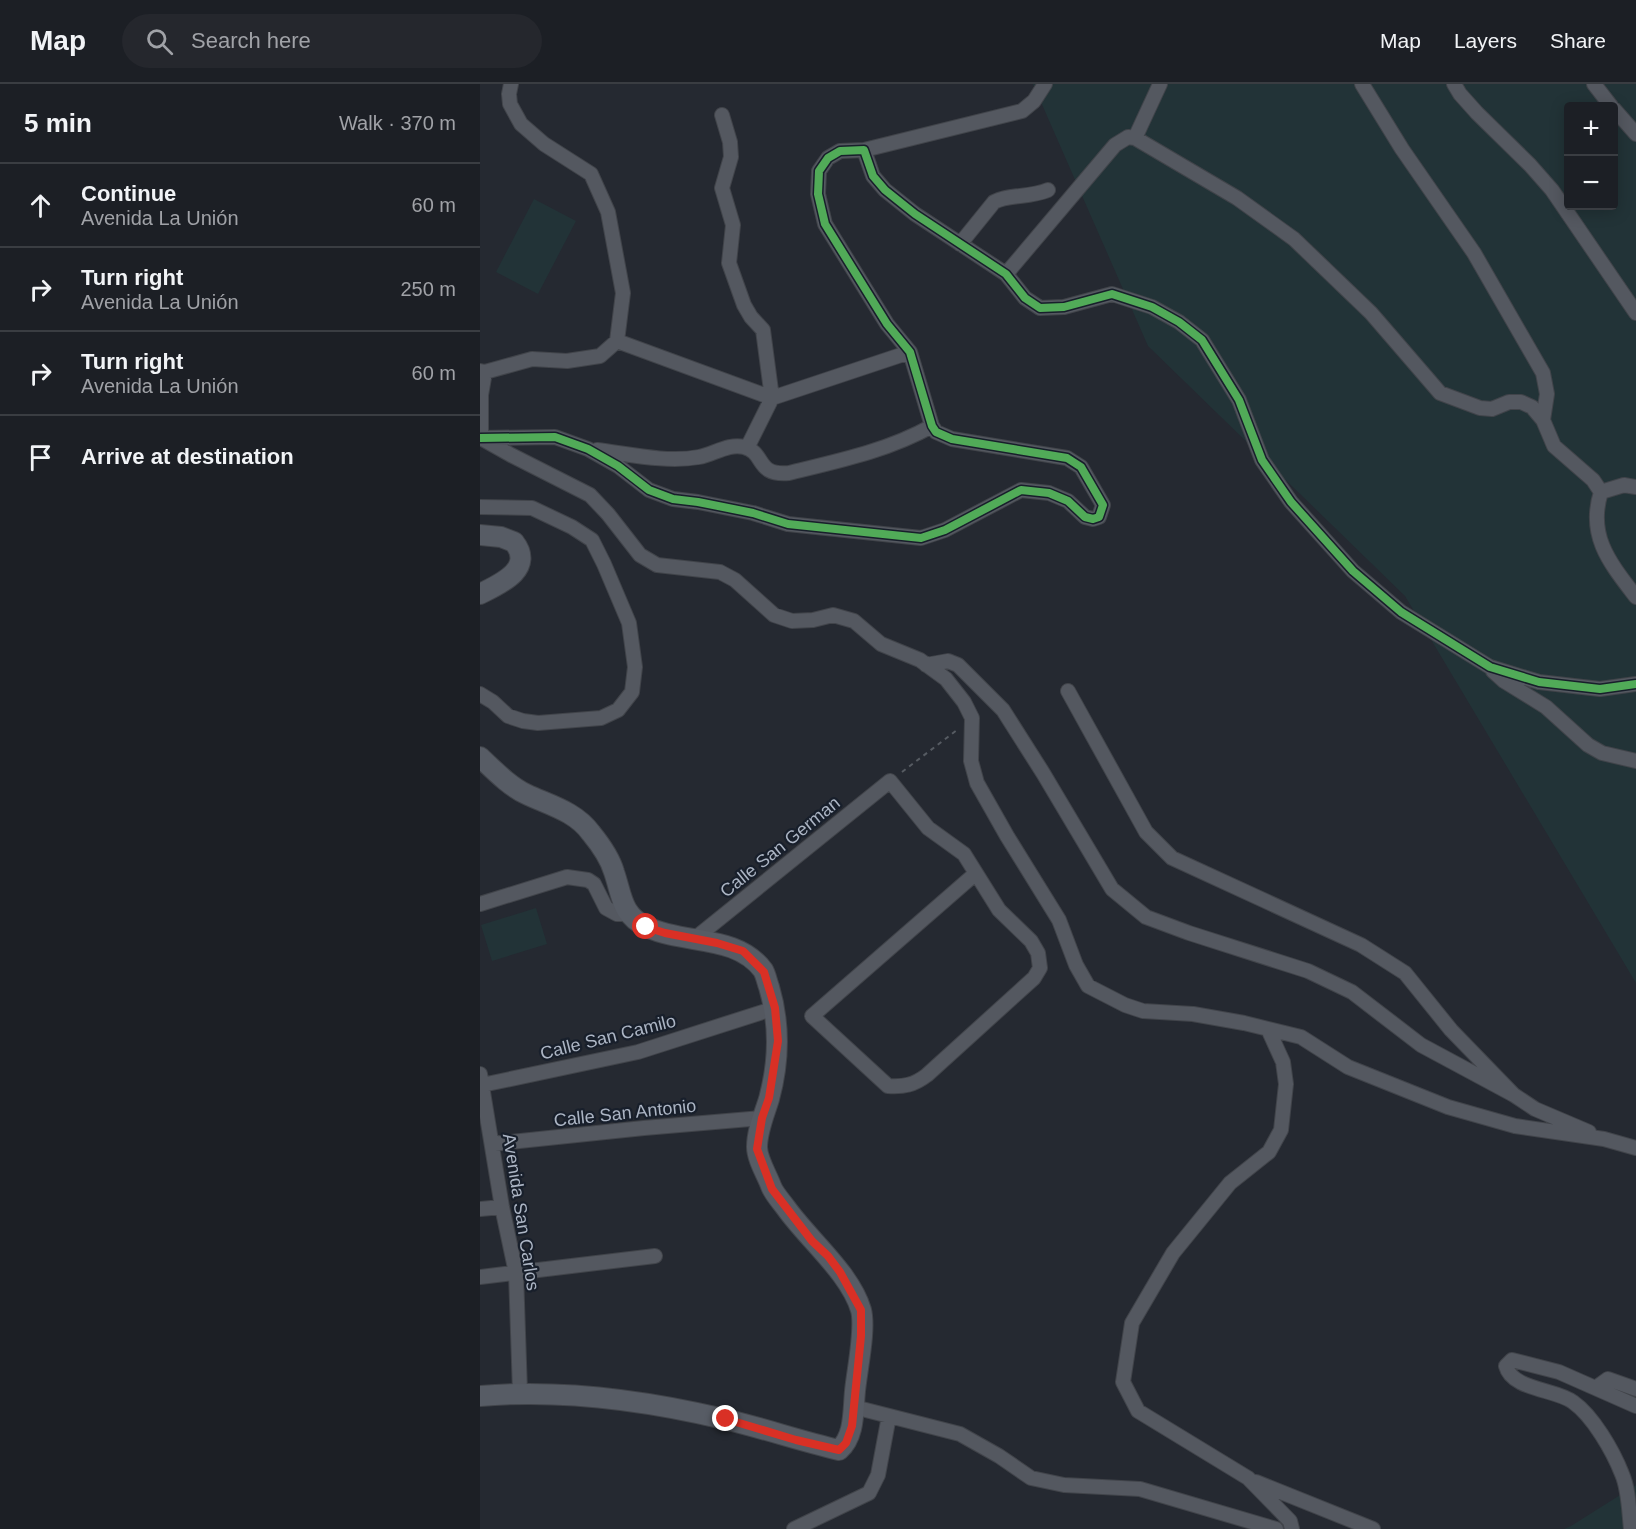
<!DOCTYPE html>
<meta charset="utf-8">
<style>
:root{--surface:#1c1f25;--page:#25272d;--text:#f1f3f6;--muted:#a0a2a7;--line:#3a3d42}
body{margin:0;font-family:Arial,sans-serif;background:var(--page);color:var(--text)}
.controls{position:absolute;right:18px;top:18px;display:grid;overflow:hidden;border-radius:6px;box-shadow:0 3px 15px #0003}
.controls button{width:54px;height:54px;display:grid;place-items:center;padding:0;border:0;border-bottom:2px solid var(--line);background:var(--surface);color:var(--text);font:30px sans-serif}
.stop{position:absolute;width:18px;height:18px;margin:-14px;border:4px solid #d93025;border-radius:50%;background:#fff}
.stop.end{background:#d93025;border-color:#fff;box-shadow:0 2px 6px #0008}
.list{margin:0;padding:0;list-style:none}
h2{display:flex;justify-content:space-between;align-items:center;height:78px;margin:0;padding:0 24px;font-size:26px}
h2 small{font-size:20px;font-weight:400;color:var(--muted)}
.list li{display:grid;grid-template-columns:39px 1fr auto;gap:18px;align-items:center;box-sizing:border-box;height:84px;padding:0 24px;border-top:2px solid var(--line)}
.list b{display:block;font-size:22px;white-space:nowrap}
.list p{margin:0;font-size:20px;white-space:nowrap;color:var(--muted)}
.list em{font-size:20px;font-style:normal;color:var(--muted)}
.icon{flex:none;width:33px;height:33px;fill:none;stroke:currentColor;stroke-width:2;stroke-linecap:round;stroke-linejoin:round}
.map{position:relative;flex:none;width:1156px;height:1445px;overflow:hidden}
header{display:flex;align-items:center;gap:36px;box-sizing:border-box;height:84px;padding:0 30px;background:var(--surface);border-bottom:2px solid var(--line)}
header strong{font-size:28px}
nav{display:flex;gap:33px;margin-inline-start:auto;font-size:21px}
.search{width:420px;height:54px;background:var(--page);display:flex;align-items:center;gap:15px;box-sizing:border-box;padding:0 21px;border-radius:33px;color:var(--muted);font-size:22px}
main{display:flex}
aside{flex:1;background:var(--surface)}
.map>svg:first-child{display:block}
</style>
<header>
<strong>Map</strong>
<div class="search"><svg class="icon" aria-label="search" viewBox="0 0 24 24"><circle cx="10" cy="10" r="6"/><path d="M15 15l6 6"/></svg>Search here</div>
<nav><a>Map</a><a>Layers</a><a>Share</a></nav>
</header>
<main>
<aside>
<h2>5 min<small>Walk · 370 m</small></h2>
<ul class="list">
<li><svg class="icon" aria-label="ahead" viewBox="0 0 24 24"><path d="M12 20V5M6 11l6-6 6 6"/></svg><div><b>Continue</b><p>Avenida La Unión</p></div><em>60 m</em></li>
<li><svg class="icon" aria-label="right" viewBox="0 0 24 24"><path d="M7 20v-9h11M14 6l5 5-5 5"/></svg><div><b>Turn right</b><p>Avenida La Unión</p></div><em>250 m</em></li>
<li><svg class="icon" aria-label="right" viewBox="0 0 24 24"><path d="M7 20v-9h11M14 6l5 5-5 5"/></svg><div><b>Turn right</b><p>Avenida La Unión</p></div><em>60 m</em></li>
<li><svg class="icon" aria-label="arrive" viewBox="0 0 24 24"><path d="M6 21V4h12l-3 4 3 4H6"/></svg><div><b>Arrive at destination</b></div></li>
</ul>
</aside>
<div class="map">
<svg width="1156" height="1445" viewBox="0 0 1156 1445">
<rect width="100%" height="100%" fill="#252931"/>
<path fill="#223337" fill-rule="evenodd" d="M553,0H1156V899L925,512L668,262ZM1088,22H1134V122H1088Z
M54,115L96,137L58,210L16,188Z
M56,824L67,860L12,877L1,841Z
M1156,1401V1445H1084L1091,1442Z"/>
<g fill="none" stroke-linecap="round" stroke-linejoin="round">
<g stroke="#41444a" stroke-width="16">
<path id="street" d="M882,0L922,65L994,169L1063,289L1067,310L1063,336L1074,362L1113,396L1121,408
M974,0L980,10L997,29L1050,81L1072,106L1156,229
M1114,0L1131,22
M1134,25L1156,50
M242,31L250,58L251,73L242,104L253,141L249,179L264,221L271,233L283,246L292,314L267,364
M655,54L680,0
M384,66L542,27L554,17L565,0
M480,160L514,118C528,110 550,114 568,106
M526,190L635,61L648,53L655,54L757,114L814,155L891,229L960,309L1000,324L1012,325L1029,318H1041L1052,323L1063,336
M137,257L292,314L430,268
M0,287L5,288L52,275L87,277L120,272L137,257L143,209L128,128L111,90L64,60L41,40L30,20L29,10L31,0
M5,288L1,311V354L31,371L110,411L128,430L160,471L177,481L240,488L255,496L294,531L312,537L333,536L353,531L374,537L401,560L440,576L466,595L484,618L492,634L491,677L497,699L527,752L579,836L596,881L608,902L645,921L663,927L713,930L764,939L821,953L868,983L968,1023L1035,1042L1124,1055L1156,1064
M0,354L75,353L108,365L138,382L169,406L193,415L218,418L273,429L308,440L441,454L465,446L541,406L569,409L588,417L605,433L613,435L619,433L623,421L601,383L587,374L472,355L456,348L452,342L430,268L407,240L345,140L338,110L339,87L348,74L360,67L384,66L393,92L405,106L435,130L526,190L545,214L560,224L584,223L632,210L672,223L699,238L722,256L759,316L782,376L811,418L873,487L921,528L1010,583L1059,598L1120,605L1156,600
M117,366C149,370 186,379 219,373C234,370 249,359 264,363C286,369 275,392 309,389C358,377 407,367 452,342
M1156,403L1144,401L1121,408C1107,452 1130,479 1156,513
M0,423L52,424L92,443L112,456L124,480L149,539L155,583L152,608L138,626L121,634L58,639L43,637L28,632L13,618L0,610
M446,581L468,577L478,581L523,626L563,689L632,805L666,833L709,849L828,887L872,908L941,961L1034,1011
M1013,587L1024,597L1066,623L1108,661L1122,669L1156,677
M588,607L666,748L692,774L881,861L925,889L971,946L1034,1011L1055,1025L1109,1048
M0,820L87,793L108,796L114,800L126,824L137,830H148
M213,856L410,697L448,744L484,770L519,826L551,857L558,869L560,884L554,894L447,991C434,1001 424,1003 408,1002L332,932L495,790
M788,945L803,978L806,1000L801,1046L789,1068L750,1099L693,1169L652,1239L643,1298L658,1327L768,1394L810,1437L812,1445
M0,990L22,1123L36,1189L40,1308
M2,1001L158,968L295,924
M12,1060L164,1044L282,1034
M0,1125L22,1123
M0,1193L175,1172
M1117,1303L1128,1295L1156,1305
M374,1323L480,1350L519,1372L551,1394L584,1401L660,1405L796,1445
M776,1398L893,1445
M314,1445L389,1409L398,1391L409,1332
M1151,1445C1149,1428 1149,1406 1142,1390C1133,1367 1113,1332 1093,1318C1076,1305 1032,1306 1026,1282L1032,1276L1079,1288L1156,1322"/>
</g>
<g stroke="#41444a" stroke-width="22">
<path id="secondary" d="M0,451L21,453L34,458C55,485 20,500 0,510
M0,673C14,686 29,702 46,710C69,721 95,727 111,749C120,760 130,774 134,788C142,811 141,831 167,843C205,861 256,850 283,886C286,891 287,898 289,903C300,940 299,978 289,1015C284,1031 277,1047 277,1063C277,1075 287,1091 291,1102C294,1110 301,1117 306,1124C328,1155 370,1189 381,1226C386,1245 377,1286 375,1307C373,1327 375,1352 359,1366C320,1357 283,1344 244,1335C164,1316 82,1305 0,1312"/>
</g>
<path stroke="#565b62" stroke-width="2" stroke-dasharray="4.5 4.5" stroke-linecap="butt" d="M422,688L477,646"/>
<use href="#street" stroke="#545860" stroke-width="14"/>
<use href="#secondary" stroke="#575c65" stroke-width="20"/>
<g stroke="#181f2b" stroke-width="11">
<path id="cycleway" d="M0,354L75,353L108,365L138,382L169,406L193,415L218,418L273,429L308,440L441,454L465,446L541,406L569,409L588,417L605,433L613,435L619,433L623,421L601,383L587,374L472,355L456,348L452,342L430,268L407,240L345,140L338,110L339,87L348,74L360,67L384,66L393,92L405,106L435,130L526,190L545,214L560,224L584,223L632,210L672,223L699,238L722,256L759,316L782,376L811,418L873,487L921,528L1010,583L1059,598L1120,605L1156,600"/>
</g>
<use href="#cycleway" stroke="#51ab58" stroke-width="8"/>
</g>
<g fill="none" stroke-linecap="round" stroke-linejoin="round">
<path stroke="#d93025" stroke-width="8" d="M166,843L185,849L237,859L263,867L284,888L295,924L298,957L289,1014L282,1034L277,1065L292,1105L332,1157L348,1172L360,1188L381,1226V1252L372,1342L366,1359L359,1366L316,1356L246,1335"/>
</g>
<g text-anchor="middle" stroke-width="4.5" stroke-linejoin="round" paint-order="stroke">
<g font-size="18" fill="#acb5c4" stroke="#181f2b">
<text transform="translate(300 763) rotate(-39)" y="6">Calle San German</text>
<text transform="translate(128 953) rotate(-14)" y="6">Calle San Camilo</text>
<text transform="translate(145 1029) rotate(-6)" y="6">Calle San Antonio</text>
<text transform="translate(41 1128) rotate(81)" y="6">Avenida San Carlos</text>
</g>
</g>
</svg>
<div class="controls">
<button>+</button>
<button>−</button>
</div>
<div class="stop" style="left:166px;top:843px"></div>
<div class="stop end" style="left:246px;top:1335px"></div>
</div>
</main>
